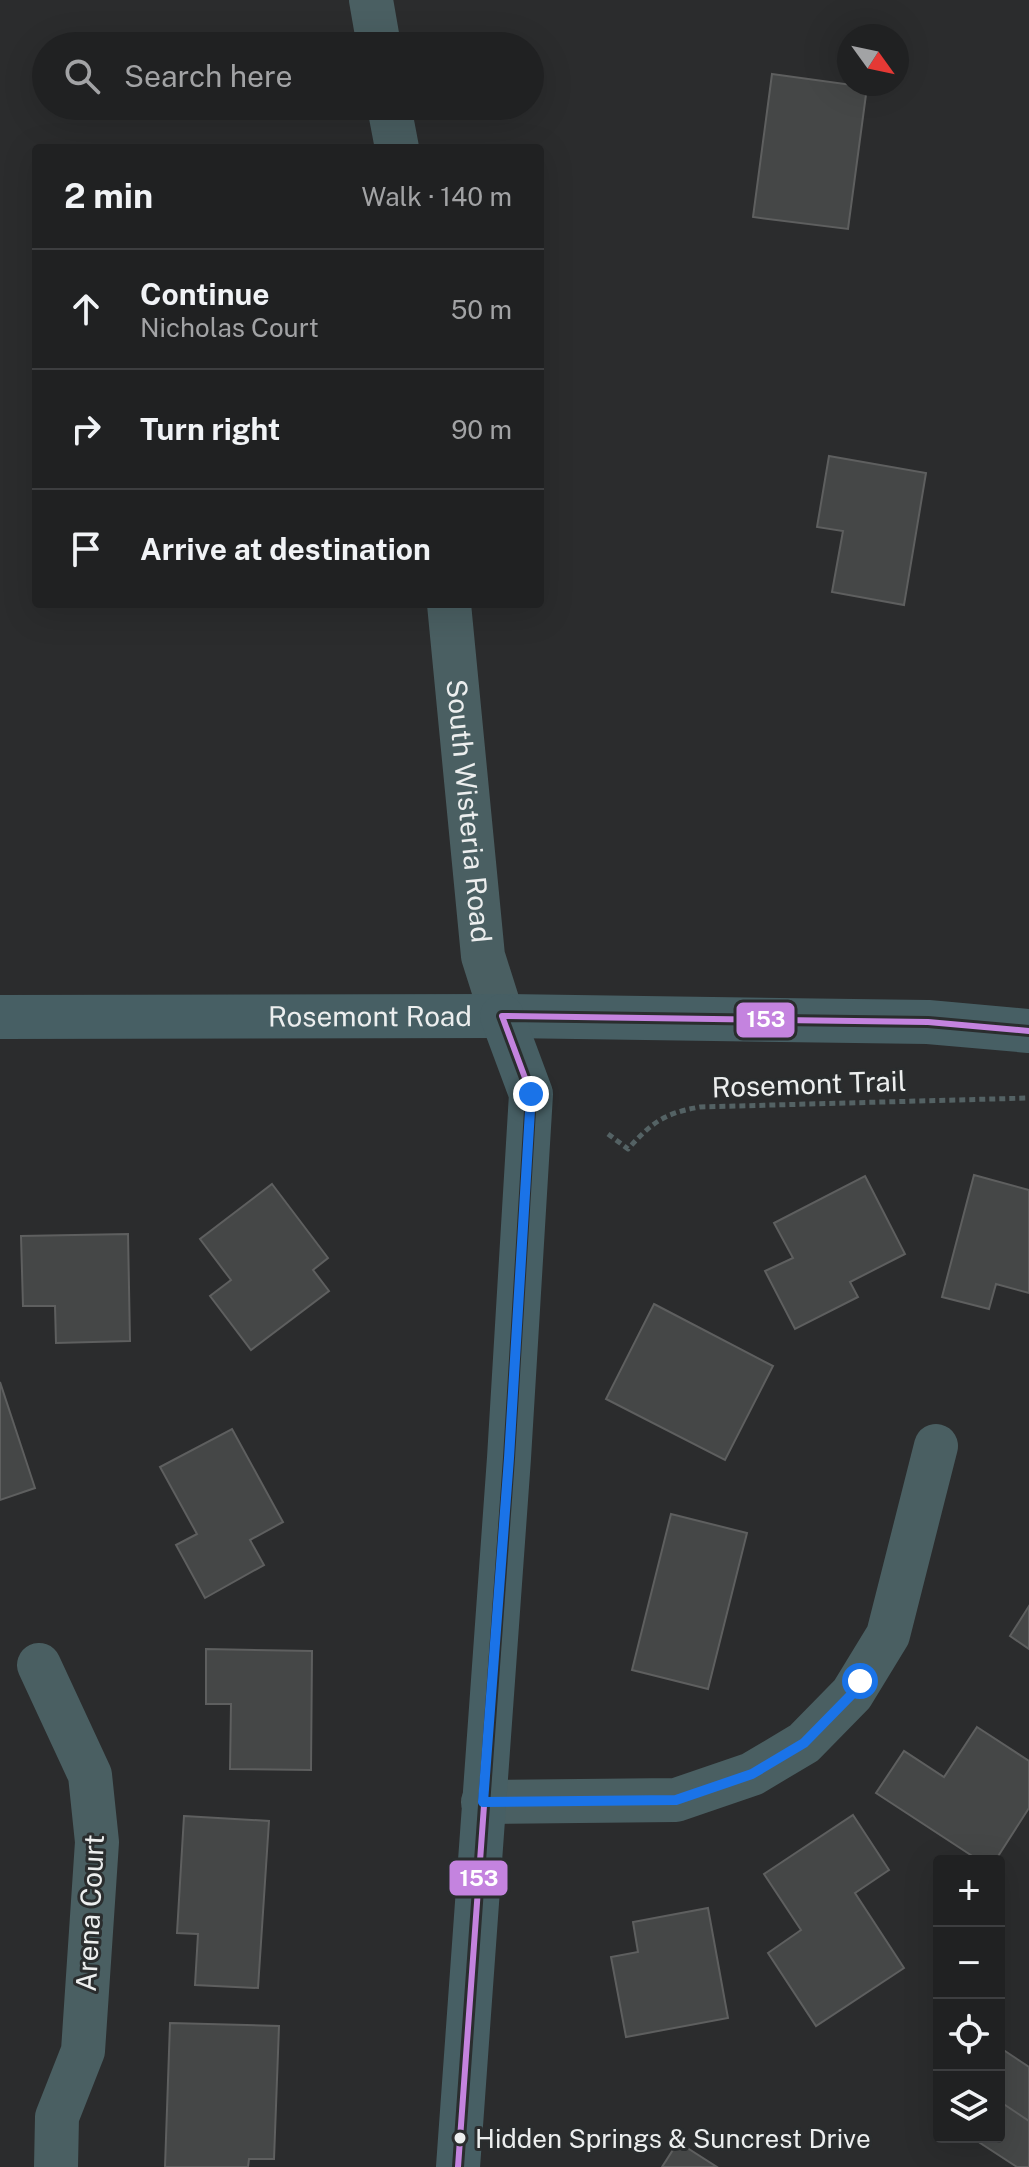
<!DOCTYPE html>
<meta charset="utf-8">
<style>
:root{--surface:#202122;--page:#28292a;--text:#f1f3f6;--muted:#a2a3a5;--line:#3d3e40}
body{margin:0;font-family:"Public Sans",sans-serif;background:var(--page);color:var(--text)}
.controls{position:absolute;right:24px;bottom:24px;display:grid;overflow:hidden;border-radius:8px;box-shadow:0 8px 32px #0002}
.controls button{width:72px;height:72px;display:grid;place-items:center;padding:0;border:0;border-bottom:2px solid var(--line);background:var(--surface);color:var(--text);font:40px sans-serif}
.compass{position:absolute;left:837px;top:24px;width:72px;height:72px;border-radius:50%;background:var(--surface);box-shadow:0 8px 32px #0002;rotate:123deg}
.stop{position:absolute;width:24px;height:24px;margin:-18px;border:6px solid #1a73e8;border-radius:50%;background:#fff}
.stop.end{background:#1a73e8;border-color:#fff;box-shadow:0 2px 8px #0008}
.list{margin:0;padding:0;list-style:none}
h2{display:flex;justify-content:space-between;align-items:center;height:104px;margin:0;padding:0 32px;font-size:34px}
h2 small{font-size:26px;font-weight:400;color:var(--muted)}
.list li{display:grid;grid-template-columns:52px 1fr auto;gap:24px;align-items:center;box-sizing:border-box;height:120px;padding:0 32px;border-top:2px solid var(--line)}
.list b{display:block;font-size:30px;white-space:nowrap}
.list p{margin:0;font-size:26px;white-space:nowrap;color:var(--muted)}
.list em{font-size:26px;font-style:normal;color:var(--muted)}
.icon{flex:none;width:44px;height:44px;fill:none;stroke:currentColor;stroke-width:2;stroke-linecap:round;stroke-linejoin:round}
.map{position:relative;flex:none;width:1029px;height:2167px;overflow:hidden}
.search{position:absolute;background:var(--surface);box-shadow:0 8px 32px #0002;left:32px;top:32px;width:512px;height:88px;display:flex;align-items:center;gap:20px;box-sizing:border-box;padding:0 28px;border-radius:44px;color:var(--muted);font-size:30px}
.panel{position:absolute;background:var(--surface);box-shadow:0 8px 32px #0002;left:32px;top:144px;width:512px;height:464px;border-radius:8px}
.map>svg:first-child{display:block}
</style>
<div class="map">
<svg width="1029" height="2167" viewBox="0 0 1029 2167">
<rect width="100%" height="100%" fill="#2b2c2d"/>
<path fill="#454747" stroke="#5e5f5f" stroke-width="2" d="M772,74L867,87L848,229L753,217Z
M829,456L926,473L904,605L832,592L843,531L817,527Z
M974,1175L1029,1190V1293L996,1284L989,1309L942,1297Z
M865,1176L905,1254L850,1282L858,1297L795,1329L765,1271L793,1258L774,1223Z
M272,1184L328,1258L313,1270L329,1291L251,1350L210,1296L231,1280L200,1239Z
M128,1234L130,1341L56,1343L55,1306H23L21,1236Z
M654,1304L773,1366L725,1460L606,1399Z
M0,1382L35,1488L0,1500Z
M232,1429L283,1522L250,1540L264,1565L205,1598L176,1545L197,1534L160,1467Z
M671,1514L747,1533L708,1689L632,1670Z
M1029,1606V1649L1010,1636Z
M206,1649L312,1651L311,1770L230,1769L231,1704H206Z
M977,1727L1029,1761V1808L995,1861H980L876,1793L904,1751L944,1777Z
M853,1815L889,1870L855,1893L904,1968L816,2026L768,1953L801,1930L764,1874Z
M184,1816L269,1821L258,1988L195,1985L198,1934L177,1933Z
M708,1908L728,2018L626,2037L611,1957L638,1952L633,1922Z
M170,2023L279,2026L274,2159H249L248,2167H165Z
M999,2047L1029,2067V2121L999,2101Z
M999,2101L1029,2121V2167H1017L971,2137H999Z
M678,2142L717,2167H662Z"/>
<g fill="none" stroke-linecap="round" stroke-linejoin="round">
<path stroke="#546264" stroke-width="5" stroke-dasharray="6 4" stroke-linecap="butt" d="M608,1134L628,1149C652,1122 665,1113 700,1107L1029,1098"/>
<g stroke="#4a5f62" stroke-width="44">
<path d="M371,0L379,46"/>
<path d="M389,106L397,148"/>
<path id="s1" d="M449,604L483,956L502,1016"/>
<path d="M39,1665L90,1775L97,1842L83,2051L57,2117L56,2167"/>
<path d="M483,1802L676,1800L752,1774L804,1743L852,1694L888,1635L936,1446"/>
</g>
<g stroke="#475f64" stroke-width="44">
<path id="s2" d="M0,1017L502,1016L928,1022L1029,1031"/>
<path d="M458,2167L509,1458L531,1094L502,1016"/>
</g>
<g stroke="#2a2d2e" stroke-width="12">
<path id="bus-1" d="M502,1016L928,1022L1029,1031
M458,2167L509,1458L531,1094L502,1016"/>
</g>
<use href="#bus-1" stroke="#c483df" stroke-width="6"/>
</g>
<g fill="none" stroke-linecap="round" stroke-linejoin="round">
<path stroke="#1a73e8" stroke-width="10" d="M531,1094L509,1458L483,1802L676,1800L752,1774L804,1743L852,1694L860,1681"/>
</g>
<circle fill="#eceeee" stroke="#2a2d2e" stroke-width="3" cx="460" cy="2138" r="7"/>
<g text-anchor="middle" stroke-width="6" stroke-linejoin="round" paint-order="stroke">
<g font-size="26" fill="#eceeee" stroke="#2a2d2e" text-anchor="start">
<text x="475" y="2148">Hidden Springs &amp; Suncrest Drive</text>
</g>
<g font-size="28" fill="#eceeee" stroke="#2a2d2e">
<text dy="10" stroke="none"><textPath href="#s1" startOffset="208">South Wisteria Road</textPath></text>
<text dy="10" stroke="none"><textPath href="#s2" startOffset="370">Rosemont Road</textPath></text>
<text transform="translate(809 1084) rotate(-2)" y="10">Rosemont Trail</text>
<text transform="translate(90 1913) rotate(-87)" y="10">Arena Court</text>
</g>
</g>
<g stroke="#2a2d2e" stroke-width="3">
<rect x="735" y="1001" width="61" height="38" rx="8" fill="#c483df"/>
<rect x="448" y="1859" width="61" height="38" rx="8" fill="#c483df"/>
</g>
<g font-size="22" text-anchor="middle" font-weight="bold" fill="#fff">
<text x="766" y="1027">153</text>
<text x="479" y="1886">153</text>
</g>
</svg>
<div class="controls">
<button>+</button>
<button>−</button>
<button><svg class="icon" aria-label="locate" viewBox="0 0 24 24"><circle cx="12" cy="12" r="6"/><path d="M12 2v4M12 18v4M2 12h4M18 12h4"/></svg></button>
<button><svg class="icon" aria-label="layers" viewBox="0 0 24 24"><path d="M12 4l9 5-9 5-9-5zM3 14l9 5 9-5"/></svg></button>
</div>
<svg class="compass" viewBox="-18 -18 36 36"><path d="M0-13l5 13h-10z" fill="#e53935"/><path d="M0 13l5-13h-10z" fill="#a2a3a5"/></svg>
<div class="stop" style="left:860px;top:1681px"></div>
<div class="stop end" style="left:531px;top:1094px"></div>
<div class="search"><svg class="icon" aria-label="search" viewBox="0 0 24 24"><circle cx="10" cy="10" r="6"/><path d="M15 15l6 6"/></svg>Search here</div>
<section class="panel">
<h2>2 min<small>Walk · 140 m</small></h2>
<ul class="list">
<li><svg class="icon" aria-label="ahead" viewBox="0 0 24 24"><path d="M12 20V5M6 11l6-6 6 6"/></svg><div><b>Continue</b><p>Nicholas Court</p></div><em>50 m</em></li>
<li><svg class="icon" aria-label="right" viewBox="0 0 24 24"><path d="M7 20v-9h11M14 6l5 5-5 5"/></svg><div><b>Turn right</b></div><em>90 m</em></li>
<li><svg class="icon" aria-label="arrive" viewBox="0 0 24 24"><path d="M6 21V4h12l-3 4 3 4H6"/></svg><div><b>Arrive at destination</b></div></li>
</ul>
</section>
</div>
